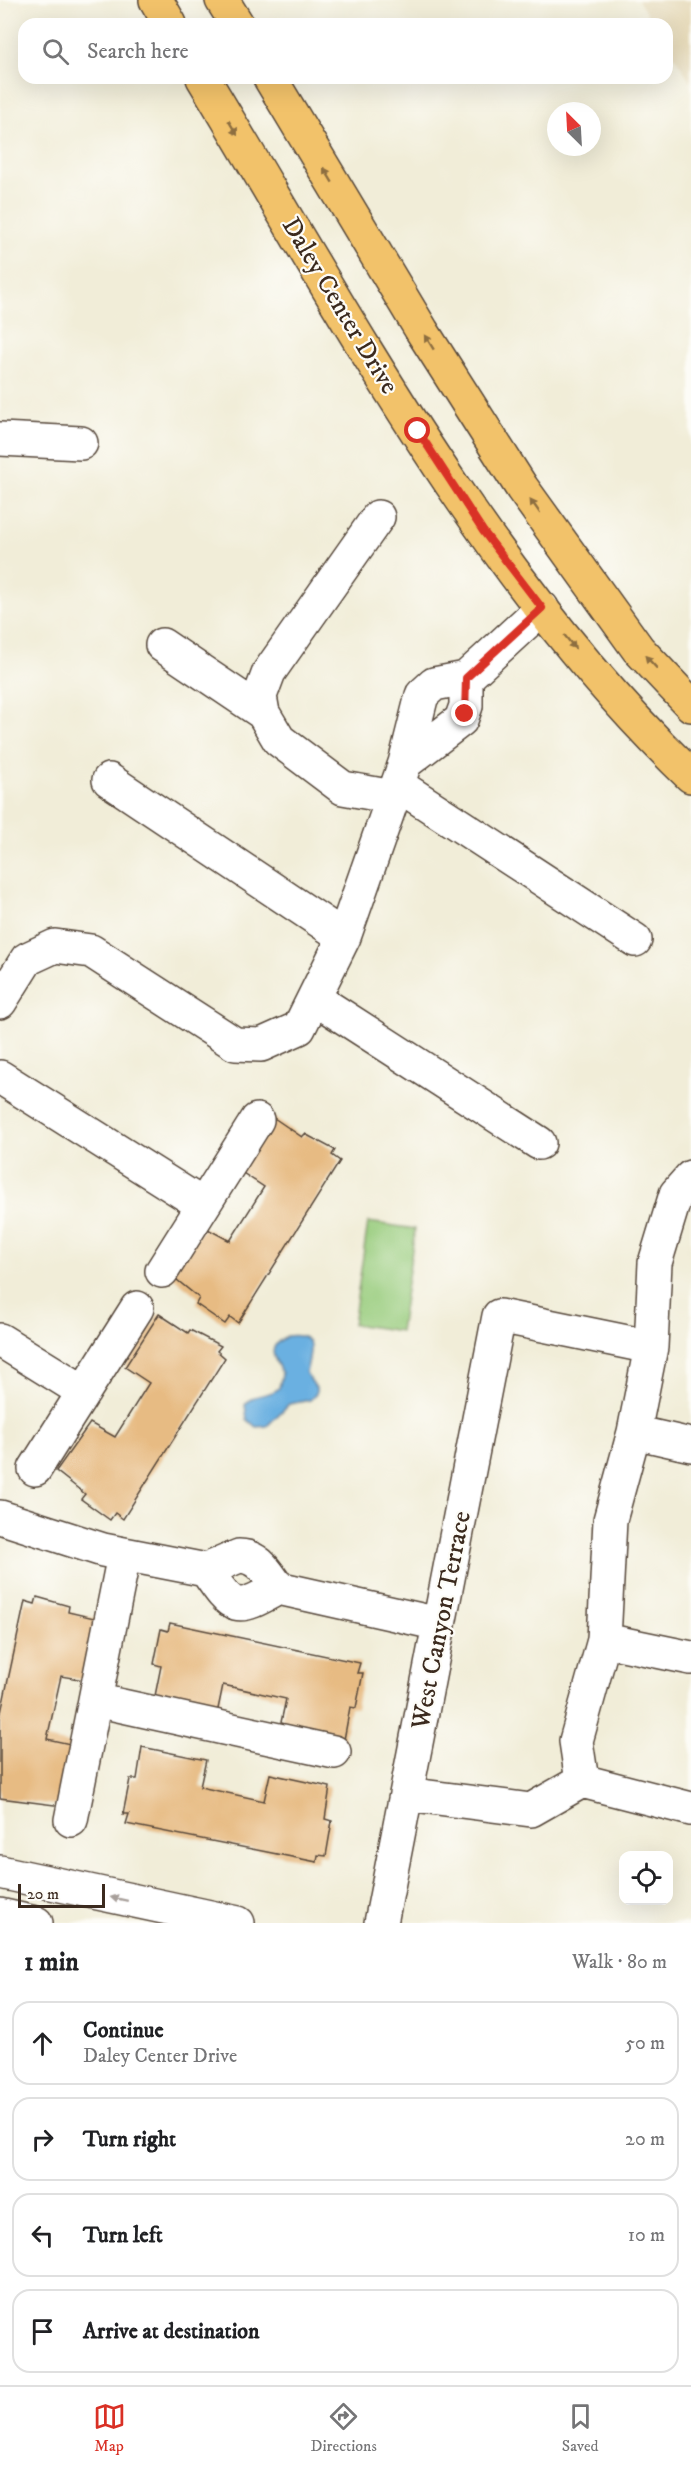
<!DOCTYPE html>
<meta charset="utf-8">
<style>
:root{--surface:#fff;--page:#f2f2f2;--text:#202124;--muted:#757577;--line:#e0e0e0;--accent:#d93025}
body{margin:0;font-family:"IM FELL DW Pica",serif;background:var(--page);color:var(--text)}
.controls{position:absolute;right:18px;bottom:18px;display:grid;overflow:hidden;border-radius:12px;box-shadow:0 6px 24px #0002}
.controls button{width:54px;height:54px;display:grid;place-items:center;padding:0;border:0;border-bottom:2px solid var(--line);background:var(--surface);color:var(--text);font:30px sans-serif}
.compass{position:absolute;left:547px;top:102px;width:54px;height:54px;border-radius:50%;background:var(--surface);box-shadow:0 6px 24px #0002;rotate:336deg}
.scale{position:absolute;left:18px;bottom:15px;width:87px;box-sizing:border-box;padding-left:6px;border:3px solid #3b2a1e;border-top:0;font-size:16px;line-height:21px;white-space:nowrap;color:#3b2a1e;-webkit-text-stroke:4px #fdfcf7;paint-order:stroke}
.stop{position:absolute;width:18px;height:18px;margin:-14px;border:4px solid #d93025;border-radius:50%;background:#fff}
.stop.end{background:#d93025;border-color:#fff;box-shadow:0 2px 6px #0008}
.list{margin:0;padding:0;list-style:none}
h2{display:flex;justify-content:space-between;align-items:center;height:78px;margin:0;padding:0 24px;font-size:26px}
h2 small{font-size:20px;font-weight:400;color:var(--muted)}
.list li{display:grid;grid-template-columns:39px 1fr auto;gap:18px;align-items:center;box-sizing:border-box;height:84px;margin:0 12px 12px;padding:0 12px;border:2px solid var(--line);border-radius:18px}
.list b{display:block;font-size:22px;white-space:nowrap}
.list p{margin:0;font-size:20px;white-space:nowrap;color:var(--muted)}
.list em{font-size:20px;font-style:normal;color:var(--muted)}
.icon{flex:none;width:33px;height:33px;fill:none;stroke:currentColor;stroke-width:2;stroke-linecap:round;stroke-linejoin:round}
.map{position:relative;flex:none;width:691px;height:1923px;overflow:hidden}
.search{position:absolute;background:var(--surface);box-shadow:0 6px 24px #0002;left:18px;right:18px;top:18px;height:66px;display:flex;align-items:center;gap:15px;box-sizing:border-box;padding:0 21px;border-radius:18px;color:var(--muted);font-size:22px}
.sheet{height:462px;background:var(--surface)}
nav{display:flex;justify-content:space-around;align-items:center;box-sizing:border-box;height:84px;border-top:2px solid var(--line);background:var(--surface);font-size:16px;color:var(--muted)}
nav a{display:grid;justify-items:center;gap:3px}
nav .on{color:var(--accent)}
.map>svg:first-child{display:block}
</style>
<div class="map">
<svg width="691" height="1923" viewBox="0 0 691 1923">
<rect width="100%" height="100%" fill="#fdfcf7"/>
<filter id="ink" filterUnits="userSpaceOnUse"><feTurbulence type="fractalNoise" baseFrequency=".0167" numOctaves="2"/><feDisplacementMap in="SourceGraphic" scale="12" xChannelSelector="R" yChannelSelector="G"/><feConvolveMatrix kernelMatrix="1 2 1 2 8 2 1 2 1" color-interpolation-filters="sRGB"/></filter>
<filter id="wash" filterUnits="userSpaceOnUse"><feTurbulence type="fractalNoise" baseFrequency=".008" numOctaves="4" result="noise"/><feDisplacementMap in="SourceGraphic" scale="24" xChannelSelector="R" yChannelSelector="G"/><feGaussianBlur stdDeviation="1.35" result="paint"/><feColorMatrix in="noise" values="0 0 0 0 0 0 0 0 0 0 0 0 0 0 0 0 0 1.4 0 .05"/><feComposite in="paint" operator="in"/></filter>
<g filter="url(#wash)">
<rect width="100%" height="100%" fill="#f1edd8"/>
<path fill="#e6daba" d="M638,0H691V82L667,45V24H653Z"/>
<path fill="#98cc7d" stroke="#6a7b4e" stroke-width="1.5" d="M368,1222L415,1229L400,1331L353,1324Z"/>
<path fill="#6bb0e1" stroke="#536d80" stroke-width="1.5" d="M287,1336C319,1332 310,1354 306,1373L316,1388V1394L310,1400L289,1404L267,1426L256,1427L247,1419L245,1405C254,1391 269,1398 279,1388L282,1374C275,1358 264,1348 287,1336Z"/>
<g id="blocks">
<path fill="#e7bb83" d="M274,1118L302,1137L305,1134L335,1150L332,1155L340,1161L238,1323L230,1317L225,1324L196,1304L199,1298L171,1275L204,1227L230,1241L264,1187L240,1171Z
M159,1314L188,1333L190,1330L221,1346L217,1351L225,1358L123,1519L115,1513L110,1520L81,1499L85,1494L56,1471L90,1423L115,1437L149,1383L125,1367Z
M37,1597L69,1606L68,1612L103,1620L90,1681L61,1676L47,1739L75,1745L62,1806L0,1798V1717L25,1601L35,1604Z
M170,1623L360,1663L357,1673H363L356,1708L350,1707L344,1740L280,1727L286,1699L223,1685L217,1714L154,1701L161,1666L154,1664L161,1629L168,1631Z
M142,1747L206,1760L200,1787L264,1801L270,1774L330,1787L325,1819L332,1821L326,1856L318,1855L317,1862L126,1824L129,1814H123L130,1779H137Z"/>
</g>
</g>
<g filter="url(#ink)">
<use href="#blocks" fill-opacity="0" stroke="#56473a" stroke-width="1.5"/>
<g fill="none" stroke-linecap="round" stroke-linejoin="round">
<g stroke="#56473a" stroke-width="36">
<path id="minor" d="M0,439L81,443
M378,517L269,672L260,696L263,713L279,740L343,788L393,797
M162,645L263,713
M466,678V706L461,720L405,763L422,695L434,684Z
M466,678L542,608
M109,780L344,937
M398,785L635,940
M314,998L539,1143
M0,1002L27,959L55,946L91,951L235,1044L261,1045L299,1028L344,937L405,763
M0,1077L203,1205
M162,1271L257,1120
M0,1340L84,1392
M634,1432L691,1445
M35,1469L137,1308
M0,1517L103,1550L206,1570
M239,1556C259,1556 267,1573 278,1588C235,1612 234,1611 206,1570Z
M278,1588L439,1624
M604,1640L691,1658
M95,1700L334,1752
M582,1781L576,1741L604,1640L610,1520L634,1432L651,1347L655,1263L676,1194L691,1177
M406,1794L531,1810L582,1781L691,1809
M71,1820L124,1555
M0,1872L238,1923
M0,1915L36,1923
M381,1923L499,1316L651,1347"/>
</g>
<g stroke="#56473a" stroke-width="36">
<path id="major" d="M156,0L170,24
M222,0L237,24
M203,78C348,318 486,580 691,776
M270,78L422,331L522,488L638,649L691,705"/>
</g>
<use href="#minor" stroke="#fff" stroke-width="33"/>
<use href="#major" stroke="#f2c26a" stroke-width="33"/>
</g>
<defs><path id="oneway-solid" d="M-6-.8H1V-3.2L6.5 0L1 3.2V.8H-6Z" transform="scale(1.5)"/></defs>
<g fill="#8d6e40">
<use href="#oneway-solid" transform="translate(233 128) rotate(59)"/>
<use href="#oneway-solid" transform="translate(328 175) rotate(-121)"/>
<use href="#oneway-solid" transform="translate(429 342) rotate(-122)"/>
<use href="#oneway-solid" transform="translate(535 506) rotate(-125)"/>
<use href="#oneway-solid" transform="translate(570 642) rotate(51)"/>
<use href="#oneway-solid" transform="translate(651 662) rotate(-133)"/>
</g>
<use fill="#a79f9a" href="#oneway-solid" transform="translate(119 1899) rotate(-168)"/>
</g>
<g fill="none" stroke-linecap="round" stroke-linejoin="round" filter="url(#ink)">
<path stroke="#d93025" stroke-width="8" d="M418,431L483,531L542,608L466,678L465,714"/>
</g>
<g text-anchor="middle" stroke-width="4.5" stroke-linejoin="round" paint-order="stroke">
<g font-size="26" fill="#3b2a1e" stroke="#fdfcf7">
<text transform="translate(341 305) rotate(59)" y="9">Daley Center Drive</text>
<text transform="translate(440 1620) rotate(-79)" y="9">West Canyon Terrace</text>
</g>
</g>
</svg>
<div class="controls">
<button><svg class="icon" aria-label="locate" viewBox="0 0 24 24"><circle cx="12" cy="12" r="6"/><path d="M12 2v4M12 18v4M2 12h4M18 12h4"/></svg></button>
</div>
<svg class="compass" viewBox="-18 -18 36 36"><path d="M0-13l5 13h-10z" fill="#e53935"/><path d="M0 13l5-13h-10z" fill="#757577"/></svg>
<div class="scale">20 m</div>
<div class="stop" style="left:418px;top:431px"></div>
<div class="stop end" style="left:465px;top:714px"></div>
<div class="search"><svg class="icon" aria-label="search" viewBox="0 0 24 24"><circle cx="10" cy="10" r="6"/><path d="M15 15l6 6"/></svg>Search here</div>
</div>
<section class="sheet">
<h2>1 min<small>Walk · 80 m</small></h2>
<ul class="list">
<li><svg class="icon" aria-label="ahead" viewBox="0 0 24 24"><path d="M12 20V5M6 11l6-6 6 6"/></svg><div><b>Continue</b><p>Daley Center Drive</p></div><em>50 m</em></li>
<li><svg class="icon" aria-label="right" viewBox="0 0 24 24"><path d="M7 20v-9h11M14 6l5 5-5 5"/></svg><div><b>Turn right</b></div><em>20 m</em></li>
<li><svg class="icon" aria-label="left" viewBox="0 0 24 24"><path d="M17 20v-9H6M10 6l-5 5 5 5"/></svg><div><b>Turn left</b></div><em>10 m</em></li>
<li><svg class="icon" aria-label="arrive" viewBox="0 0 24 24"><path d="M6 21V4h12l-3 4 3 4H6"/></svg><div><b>Arrive at destination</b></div></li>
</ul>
</section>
<nav>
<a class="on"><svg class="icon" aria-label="map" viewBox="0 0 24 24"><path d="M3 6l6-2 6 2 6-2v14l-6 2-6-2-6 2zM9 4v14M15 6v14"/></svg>Map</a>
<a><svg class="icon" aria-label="directions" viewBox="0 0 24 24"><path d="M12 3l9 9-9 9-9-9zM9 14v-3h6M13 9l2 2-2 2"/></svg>Directions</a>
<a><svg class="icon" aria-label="saved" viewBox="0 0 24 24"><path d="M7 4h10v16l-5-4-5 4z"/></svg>Saved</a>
</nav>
